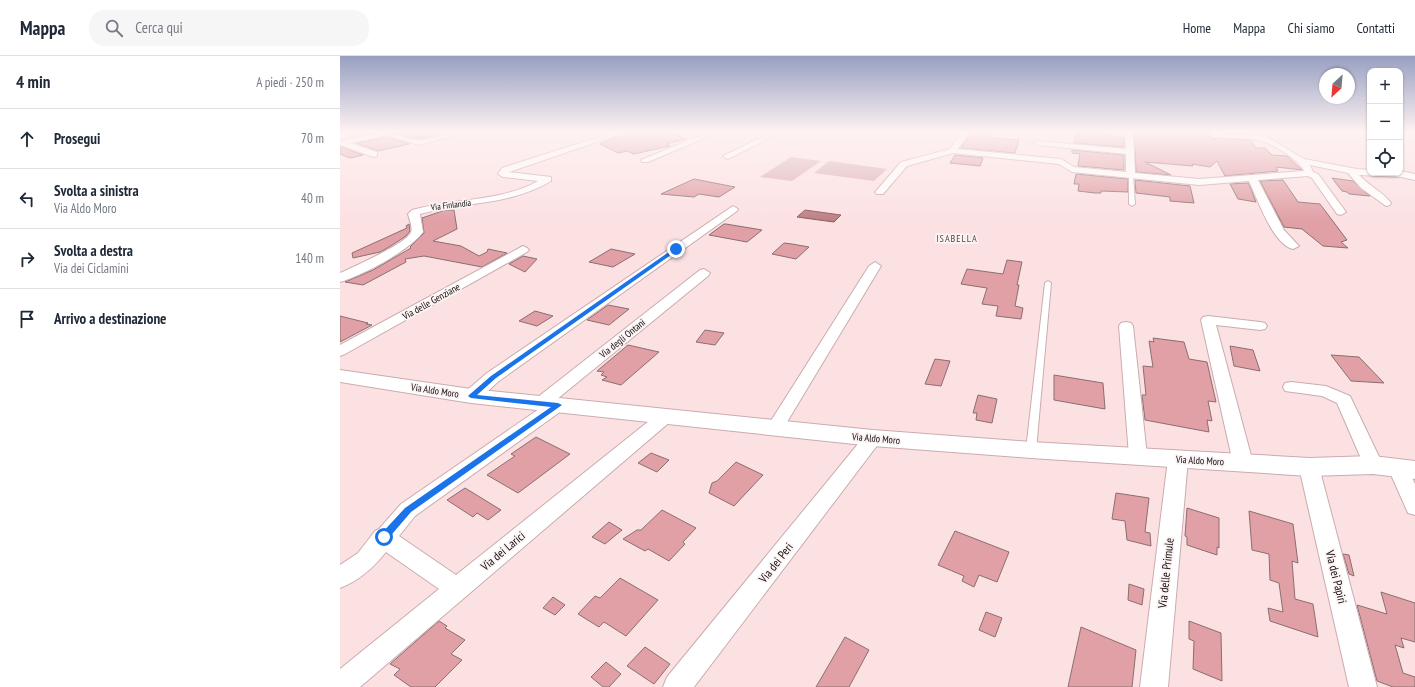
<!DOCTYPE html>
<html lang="it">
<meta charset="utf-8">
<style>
:root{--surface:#fff;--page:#f6f6f7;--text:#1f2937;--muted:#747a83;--line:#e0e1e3}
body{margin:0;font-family:"PT Sans Narrow",sans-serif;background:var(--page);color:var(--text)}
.controls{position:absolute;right:12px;top:12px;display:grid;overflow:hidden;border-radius:8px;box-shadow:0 1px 3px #0004}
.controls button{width:36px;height:36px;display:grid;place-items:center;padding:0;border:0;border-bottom:1px solid var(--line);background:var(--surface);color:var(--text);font:20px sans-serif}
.compass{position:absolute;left:979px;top:12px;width:36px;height:36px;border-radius:50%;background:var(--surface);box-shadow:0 1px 3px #0004;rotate:206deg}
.stop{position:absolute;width:12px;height:12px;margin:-9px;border:3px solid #1a73e8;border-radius:50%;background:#fff}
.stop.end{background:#1a73e8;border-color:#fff;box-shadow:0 1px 4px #0008}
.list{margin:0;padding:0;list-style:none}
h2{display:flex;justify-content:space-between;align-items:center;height:52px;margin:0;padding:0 16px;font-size:17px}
h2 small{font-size:13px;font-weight:400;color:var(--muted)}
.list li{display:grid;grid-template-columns:26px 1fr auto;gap:12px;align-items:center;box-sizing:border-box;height:60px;padding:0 16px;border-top:1px solid var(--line)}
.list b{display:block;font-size:15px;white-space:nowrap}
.list p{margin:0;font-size:13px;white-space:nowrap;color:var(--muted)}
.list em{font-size:13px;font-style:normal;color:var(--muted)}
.icon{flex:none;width:22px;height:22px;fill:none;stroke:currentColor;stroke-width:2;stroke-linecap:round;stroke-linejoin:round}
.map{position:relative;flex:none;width:1075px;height:631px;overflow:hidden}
header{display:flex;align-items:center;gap:24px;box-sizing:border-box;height:56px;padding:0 20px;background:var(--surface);border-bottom:1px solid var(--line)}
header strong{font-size:19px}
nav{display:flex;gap:22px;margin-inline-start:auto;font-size:14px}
.search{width:280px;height:36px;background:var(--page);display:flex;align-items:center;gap:10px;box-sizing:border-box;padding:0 14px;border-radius:16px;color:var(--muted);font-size:15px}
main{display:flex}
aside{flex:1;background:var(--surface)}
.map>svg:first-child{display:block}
</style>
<header>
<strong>Mappa</strong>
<div class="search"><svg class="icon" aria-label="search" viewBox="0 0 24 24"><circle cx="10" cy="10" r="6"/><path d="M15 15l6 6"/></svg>Cerca qui</div>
<nav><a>Home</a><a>Mappa</a><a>Chi siamo</a><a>Contatti</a></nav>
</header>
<main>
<aside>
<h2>4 min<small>A piedi · 250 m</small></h2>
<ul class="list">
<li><svg class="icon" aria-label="ahead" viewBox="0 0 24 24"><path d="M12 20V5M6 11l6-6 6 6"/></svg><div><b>Prosegui</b></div><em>70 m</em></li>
<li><svg class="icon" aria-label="left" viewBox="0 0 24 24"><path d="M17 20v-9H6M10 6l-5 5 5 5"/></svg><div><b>Svolta a sinistra</b><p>Via Aldo Moro</p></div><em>40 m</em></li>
<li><svg class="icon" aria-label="right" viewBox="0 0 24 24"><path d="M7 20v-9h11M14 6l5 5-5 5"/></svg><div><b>Svolta a destra</b><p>Via dei Ciclamini</p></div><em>140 m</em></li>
<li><svg class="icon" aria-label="arrive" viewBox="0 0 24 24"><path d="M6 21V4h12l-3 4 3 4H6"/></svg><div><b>Arrivo a destinazione</b></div></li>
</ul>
</aside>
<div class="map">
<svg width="1075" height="631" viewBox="0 0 1075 631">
<rect width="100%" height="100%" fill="#fce1e3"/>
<path fill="#dab0b3" d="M451,101L481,105L452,125L420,121Z
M489,105H490L547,113L534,125L474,117Z"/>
<path fill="#bd8086" stroke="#8b5d61" d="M465,154L501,159L494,166L457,161Z"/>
<path fill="#e0a0a6" stroke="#8b6e70" d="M61,76H98V79L85,82H74L56,77Z
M291,76H328L346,83L326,88L330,90L294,98L287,95L278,97L260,88L276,81H281Z
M631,76H654L651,82L679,84L675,97L621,92Z
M737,76H763V79L784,82V91L734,87Z
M794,76H872L868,80L873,82L910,84L916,92H925L932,99L947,100L962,114L936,111L938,115L885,120L877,105L870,111L852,108L853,110L805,106L831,119L796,116Z
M47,81L69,88L38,95L16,87Z
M0,91H1L23,99L10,102L0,98Z
M732,94L784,99V114L738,110L740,98L732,97Z
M615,99L643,102L640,110L610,107Z
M736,118L788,123V136L761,135V137H755L738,135L739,128H734Z
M992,122L1013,125L1030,140L1009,138L1007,136L1002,135Z
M354,123L395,131L379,141L359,138L354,141L321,138Z
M795,124L850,130L854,147L830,145V141L796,137Z
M943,124L958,146L980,148L1007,184L1001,186L1008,192L983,190L962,173L944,171L920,125Z
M908,127L911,133L916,146L898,143L890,128Z
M105,154H114L117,173L93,185L121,190L139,200L147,196L148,193L167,197L142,211L84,200L65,203L66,206L23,229L5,226L33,214L71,192L70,191L84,177L82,162Z
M69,168L70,175L66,180L49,191L40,196L13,202L12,197L67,172L66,170Z
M384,168H386L422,174L407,186L369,179Z
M444,187L452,188L469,191L456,203L432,198Z
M271,193L295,198L273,211L249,206Z
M183,200L197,203L185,216L169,208Z
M667,204L682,206L677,229H679L675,250L683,252L681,263L656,260L658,250L642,248L647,232L621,228L627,213L663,218Z
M268,249L289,253L269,269L247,264Z
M195,255L213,260L197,270L179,265Z
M0,260L28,267L26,268L32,269L0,286Z
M365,274L384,277L375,289L356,286Z
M813,282L844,286L849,303L867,306L876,346L868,345L872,365L867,364L869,376L805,364L802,339H806L803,310L813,311L809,285L814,286Z
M288,289L319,296L281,329L262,324L267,321L261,319L264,316L257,315Z
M890,290L913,294L920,315L894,310Z
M991,299L1019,301L1044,327L1011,325Z
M595,303L610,305L601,330L585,328Z
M714,319L763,327L765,353L714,344Z
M638,339L657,343L652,367L636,364L637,357H633Z
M196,381L230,398L178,437L147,419L175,400L171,398Z
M311,397L329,404L317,416L298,407Z
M396,406L423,419L394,450L369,437L372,427L377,425Z
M125,432L130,435L161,454L148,464L137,457L133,461L107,444Z
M776,437L809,442L805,476L810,477L811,490L787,484L785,465L772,463Z
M847,452L879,462V492L877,491V499L847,489V481L845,480Z
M322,454L356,472L343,486L345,488L329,505L308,493L305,495L283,483L297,474H301Z
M909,455L953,468L958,507L952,505L955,543L973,548L978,581L930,565L928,552L943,556L939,527L930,524L929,498L912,494Z
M269,466L282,474L265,488L252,481Z
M615,475L669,496L657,526L639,519L634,531L622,525L624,520L598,509Z
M1003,498L1009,499L1014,520L1009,518Z
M280,522L318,544L286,580L264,566L259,571L238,558L255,540L260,542Z
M789,528L804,533L802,549L788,544Z
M1041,536L1075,547V586L1061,582L1064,592L1055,589L1063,617L1075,621V631H1053L1037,625L1017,549L1047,558Z
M213,541L225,549L215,559L203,552Z
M646,556L662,562L655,581L639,574Z
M99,565L107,570L105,572L125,584L111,598L122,604L95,631H71L54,619L60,613L50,608Z
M849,565L881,577L882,625L853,613L854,585L849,583Z
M741,571L796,594L792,631H728Z
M505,581L529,594L509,631H476Z
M305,591L330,608L314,628L287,610Z
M266,606L281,618L269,631H263L251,621Z"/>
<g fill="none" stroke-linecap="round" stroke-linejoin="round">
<g stroke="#cbabae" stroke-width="2">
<path id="service" d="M791,118L793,119L795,148L792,150L789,148V119Z
M708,225L711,227L696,394L694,396H688L686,394L705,227Z"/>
</g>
<g stroke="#cbabae" stroke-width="2">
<path id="minor" d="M40,76C54,75 66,84 79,84C94,85 110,74 128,76L79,89L47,79L11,87L37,96V100L34,101L0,89V85Z
M275,76H286L169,116L211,121V125C169,150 125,145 80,158L83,176C70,194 22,220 0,226V217C13,211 66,188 71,176C73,171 69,163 68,158L72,154C114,142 161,146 198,125L163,121L158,118L162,112Z
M369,76H379L308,106H302L301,104Z
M432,76H441L390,102L387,103L383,100Z
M579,76H587L582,79H579Z
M622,76H630L618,93L721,103L734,111L786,116V98L698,89L694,87L698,85L786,93L785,76H793L795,117L859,123L964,115C961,105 933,88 922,85C909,81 887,82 873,81L869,79L873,77L911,79L906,76H916L927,81L964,103L1017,113L1030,114V117H1060L1061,115L1075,118V124L1061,121L1019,119C1029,130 1042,135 1051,147L1050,149L1046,150L1021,132L1008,117L970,109L973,116L978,118L1006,156L1001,159L997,158L972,122L968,120L918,124L944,174L959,190L953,193C933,189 917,142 909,125L859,129L732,116L719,108L613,97L567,110L543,138H537L535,136L537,134L561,106L610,93Z
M393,150L398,153L397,155L159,325C149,333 139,348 125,344L123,340L125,336L147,317Z
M183,190L187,192L189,194L187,196L5,298L0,300V289Z
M535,206L541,210L441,376L435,378L429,376L426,372L429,368L529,210Z
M364,213L370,217L368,220L216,344L224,345L227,349L224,353L75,460L59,480L116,519L319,357L325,355L331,357L334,361L331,365L20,631H0V613L99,533L46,496C34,511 19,525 0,532V509L18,497L35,475L39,473L61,448L199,353L194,352L191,348L194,344L360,214Z
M868,260L920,266L925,267L927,270L925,273L920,274L876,269L913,407L910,412L903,414L896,412L893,407L861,264L863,261Z
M786,266L791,267L793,270L807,400L805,405L798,407L791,405L789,400L779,270L781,267Z
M951,326L986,330L1010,340L1043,409L1040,414L1033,416L1026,414L997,347L982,340L945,335L943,331L945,327Z
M533,376L539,377L542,382L539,387L354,631H323L327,621L527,377Z
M838,396L845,398L848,403L828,631H800L828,403L831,398Z
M969,404L976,406L979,411L1037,631H1009L959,411L962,406Z
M1058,405L1065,407L1075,428V459L1068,457L1048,412L1051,407Z"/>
</g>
<g stroke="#cbabae" stroke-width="2">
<path id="tertiary" d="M0,314L131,333L533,374L691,386L969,402L1033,400L1075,405V423L1033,418L969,420L691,402L533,390L131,347L0,326Z"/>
</g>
<use href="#service" fill="#fff" fill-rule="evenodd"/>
<use href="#minor" fill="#fff" fill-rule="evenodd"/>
<use href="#tertiary" fill="#fff" fill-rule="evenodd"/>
</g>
<linearGradient id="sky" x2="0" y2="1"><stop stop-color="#979fc1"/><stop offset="0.46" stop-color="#fef2f2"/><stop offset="1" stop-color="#fef2f2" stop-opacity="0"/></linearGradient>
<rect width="1075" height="164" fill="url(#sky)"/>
<path fill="#1a73e8" d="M336,191L338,194L156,322L137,339L218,347L222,349L71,456L47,484H40V479L65,452L211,351L131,342L128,340L129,339L151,320Z"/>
<g text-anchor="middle" stroke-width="3.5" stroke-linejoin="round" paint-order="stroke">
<g font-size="9" fill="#150b0c" stroke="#fbf4f5">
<text transform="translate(111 149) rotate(-7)" y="3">Via Finlandia</text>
</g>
<g font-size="10" letter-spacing="1" fill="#5c4143" stroke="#fbf4f5">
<text x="617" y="186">ISABELLA</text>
</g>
<g font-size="10" fill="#150b0c" stroke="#fbf4f5">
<text transform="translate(91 245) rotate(-29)" y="4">Via delle Genziane</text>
<text transform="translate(282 282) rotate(-39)" y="4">Via degli Ontani</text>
<text transform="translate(95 334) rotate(9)" y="4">Via Aldo Moro</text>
<text transform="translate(536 382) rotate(5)" y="4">Via Aldo Moro</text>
<text transform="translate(860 404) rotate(3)" y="4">Via Aldo Moro</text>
</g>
<g font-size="12" fill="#150b0c" stroke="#fbf4f5">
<text transform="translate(163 495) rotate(-40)" y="4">Via dei Larici</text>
<text transform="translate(436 507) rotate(-52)" y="4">Via dei Peri</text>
<text transform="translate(826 517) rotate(-84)" y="4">Via delle Primule</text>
<text transform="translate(996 521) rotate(76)" y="4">Via dei Papiri</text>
</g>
</g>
</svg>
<div class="controls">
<button>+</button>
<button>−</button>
<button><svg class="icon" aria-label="locate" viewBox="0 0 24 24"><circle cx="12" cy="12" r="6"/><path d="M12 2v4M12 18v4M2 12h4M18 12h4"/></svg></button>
</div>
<svg class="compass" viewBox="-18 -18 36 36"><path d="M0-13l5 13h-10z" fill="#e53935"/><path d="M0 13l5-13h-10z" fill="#747a83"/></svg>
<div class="stop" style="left:44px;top:481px"></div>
<div class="stop end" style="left:336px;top:193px"></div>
</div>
</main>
